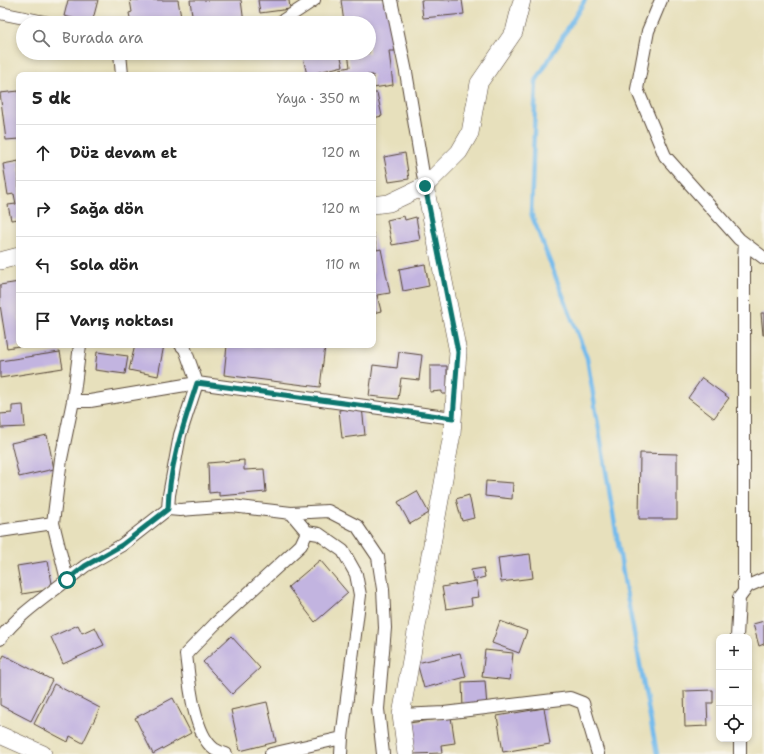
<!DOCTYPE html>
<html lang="tr">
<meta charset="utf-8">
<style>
:root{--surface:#fff;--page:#f6f6f6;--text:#222;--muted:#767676;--line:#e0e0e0}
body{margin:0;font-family:"Shantell Sans",sans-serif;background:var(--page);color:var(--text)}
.controls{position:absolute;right:12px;bottom:12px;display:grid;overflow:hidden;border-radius:8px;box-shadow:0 2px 6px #0003}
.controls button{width:36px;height:36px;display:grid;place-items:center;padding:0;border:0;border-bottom:1px solid var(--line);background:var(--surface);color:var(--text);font:20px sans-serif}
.stop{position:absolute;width:12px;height:12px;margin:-9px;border:3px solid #0f766e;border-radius:50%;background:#fff}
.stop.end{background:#0f766e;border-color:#fff;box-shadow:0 1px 4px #0008}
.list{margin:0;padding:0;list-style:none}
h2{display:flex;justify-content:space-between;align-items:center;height:52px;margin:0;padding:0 16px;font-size:17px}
h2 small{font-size:13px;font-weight:400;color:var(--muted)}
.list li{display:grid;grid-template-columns:26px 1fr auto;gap:12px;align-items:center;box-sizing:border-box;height:56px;padding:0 16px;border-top:1px solid var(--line)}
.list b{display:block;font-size:15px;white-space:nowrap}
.list em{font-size:13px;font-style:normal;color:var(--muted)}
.icon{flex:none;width:22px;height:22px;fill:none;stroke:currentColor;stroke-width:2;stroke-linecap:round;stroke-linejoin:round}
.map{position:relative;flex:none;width:764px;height:754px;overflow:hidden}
.search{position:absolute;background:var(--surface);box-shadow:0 2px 6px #0003;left:16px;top:16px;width:360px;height:44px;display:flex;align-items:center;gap:10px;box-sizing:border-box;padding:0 14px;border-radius:22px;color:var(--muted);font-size:15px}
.panel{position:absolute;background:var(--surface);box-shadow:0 2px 6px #0003;left:16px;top:72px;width:360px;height:276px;border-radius:8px}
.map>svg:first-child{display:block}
</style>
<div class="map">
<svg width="764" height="754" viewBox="0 0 764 754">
<rect width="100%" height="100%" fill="#f7f3e8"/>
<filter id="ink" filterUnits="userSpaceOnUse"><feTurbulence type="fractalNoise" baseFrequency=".025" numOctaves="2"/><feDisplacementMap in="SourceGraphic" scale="8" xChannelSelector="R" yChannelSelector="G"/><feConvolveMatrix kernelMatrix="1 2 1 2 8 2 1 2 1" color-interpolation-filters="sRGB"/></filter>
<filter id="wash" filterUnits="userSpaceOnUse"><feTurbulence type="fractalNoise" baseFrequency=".012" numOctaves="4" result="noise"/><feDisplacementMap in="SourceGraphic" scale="16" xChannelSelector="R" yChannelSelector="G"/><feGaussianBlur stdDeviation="0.9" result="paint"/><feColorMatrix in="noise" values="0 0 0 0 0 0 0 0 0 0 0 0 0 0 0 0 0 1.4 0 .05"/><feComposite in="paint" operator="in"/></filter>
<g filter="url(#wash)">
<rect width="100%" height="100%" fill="#e7e0bc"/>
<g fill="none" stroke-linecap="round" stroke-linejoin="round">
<path stroke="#75bbec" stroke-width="4.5" d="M585,0L536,81L531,213L587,358L626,591L657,754"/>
</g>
<g id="blocks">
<path fill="#c2b4e0" d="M68,0H98L92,23L64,16Z
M130,0H178L182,23H131L129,13L132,12Z
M190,0H241L244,23H193Z
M258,0H289L290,9L260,13Z
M341,0H388L395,51H389L393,85L373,88V75H341L340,69L350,67L348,53H369V23H344Z
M421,0H462L464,14L423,18Z
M332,20L333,23H321V22Z
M302,53H340L343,66L307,75Z
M19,91V139L6,140L0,93Z
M373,93H377L382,116L373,118Z
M405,153L409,179L389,182L384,157Z
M19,161V219L11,220L8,205L16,204L14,194L8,195L3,164Z
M404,216L405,220L416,217L420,240L392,245L387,220Z
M373,233L377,250L381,249L390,293L377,295L381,311L373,313Z
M425,264L429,286L403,291L399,269Z
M19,282V346L7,348L0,305V285Z
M761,313H764V335H763Z
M135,345H164L158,376L129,370Z
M227,345L325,346L320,387L224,375Z
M60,352L63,368L0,378V361Z
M97,352L128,356L125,374L95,370Z
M399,352L422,355L419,380L401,378L398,399L369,396L373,365L397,368Z
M430,366H447V394H442V391L430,392Z
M702,378L729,398L714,418L688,398Z
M23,405L25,427L1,428L0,414L12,413V406Z
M362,407L365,435L342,438L339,410Z
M47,435L54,469L19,477L11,443Z
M640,453L677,454V519H639Z
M244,460V470L264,469L266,492L219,496V492L209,493L208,463Z
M486,481L513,483L512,499L485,496Z
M417,491L429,513L410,524L398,502Z
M469,495L474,518L462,521L456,499Z
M530,554L533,578L501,582L498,558Z
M320,560L348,593L315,622L288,587Z
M48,561L53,589L22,594L17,566Z
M483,568L485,577L473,580L471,570Z
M476,581L479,597L471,598L472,605L446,609L442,587Z
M500,621L527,631L519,653L492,643Z
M764,621V644L759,646L753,624Z
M78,625L82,633L95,627L104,645L63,664L51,637Z
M231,636L260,668L232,694L203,662Z
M485,650L513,653L510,680L482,677Z
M460,653L466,677L424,688L417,663Z
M4,655L52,680L31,721L0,705V663Z
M485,681L487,707L463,708L462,682Z
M54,684L100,708L83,743L70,736L68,742L34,724Z
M713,690V703H707L708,726L685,727L684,691Z
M173,698L191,733L153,754L135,718Z
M267,702L276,742L240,751L231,710Z
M544,708L550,744L503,752L497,716Z
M451,717L455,743L441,745L442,753L414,754L409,723Z"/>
</g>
</g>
<g filter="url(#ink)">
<use href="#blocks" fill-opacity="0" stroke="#554536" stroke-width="1"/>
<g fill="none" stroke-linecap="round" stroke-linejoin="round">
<g stroke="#554536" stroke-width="14">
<path id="street" d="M391,0L406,72L425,186
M661,0L648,31L637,89L665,156L739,239L764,258
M0,13L49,23
M279,23L314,0
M120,53L122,75
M73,401H90L197,383L453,418
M168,509L169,495L180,435L197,383L185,349L181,345
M291,513L307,532L319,534L343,551L356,574L360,595L342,738L341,754
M0,531L53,523
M67,580L85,566L122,545L168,509L180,510L232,506L291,513L328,511L357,526L378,557L383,589L385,628L378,709L383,754
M744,591V259L745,244
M737,637L739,598L748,586L764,579
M0,639C18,615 44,598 67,580L53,523L61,459L73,401L80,345
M401,715L444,713L570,698L583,703L598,754
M740,739V754
M226,754C222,753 217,751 214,749C193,733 189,680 186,654L215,624L301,545L307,532
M271,754L342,738"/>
</g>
<g stroke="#554536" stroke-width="18">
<path id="secondary" d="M373,205L389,203L425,186L459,152L470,133L479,83L514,32L522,0
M0,261L19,256
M0,735L43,754
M406,754L401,715L452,434L458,352L425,186"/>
</g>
<use href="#street" stroke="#fff" stroke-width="12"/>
<use href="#secondary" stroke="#fff" stroke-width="17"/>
</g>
</g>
<g fill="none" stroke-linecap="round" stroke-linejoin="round" filter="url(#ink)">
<path stroke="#0f766e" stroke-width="5" d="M67,580L85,566L122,545L168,509C169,466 184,423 197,383L453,418L458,352L425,186"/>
</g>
</svg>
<div class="controls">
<button>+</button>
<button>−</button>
<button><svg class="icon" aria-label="locate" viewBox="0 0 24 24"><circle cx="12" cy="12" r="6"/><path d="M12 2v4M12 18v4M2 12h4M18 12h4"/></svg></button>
</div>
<div class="stop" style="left:67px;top:580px"></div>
<div class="stop end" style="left:425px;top:186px"></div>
<div class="search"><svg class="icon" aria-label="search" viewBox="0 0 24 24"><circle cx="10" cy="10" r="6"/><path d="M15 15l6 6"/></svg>Burada ara</div>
<section class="panel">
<h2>5 dk<small>Yaya · 350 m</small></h2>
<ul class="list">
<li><svg class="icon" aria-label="ahead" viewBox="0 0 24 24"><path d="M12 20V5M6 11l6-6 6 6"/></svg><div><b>Düz devam et</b></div><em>120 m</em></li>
<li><svg class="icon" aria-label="right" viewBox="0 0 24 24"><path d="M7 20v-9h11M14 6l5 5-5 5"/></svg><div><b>Sağa dön</b></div><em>120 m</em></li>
<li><svg class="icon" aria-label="left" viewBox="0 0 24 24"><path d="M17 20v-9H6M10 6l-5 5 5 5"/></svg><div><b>Sola dön</b></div><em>110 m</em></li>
<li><svg class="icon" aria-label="arrive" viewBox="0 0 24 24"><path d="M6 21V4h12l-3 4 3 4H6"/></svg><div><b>Varış noktası</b></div></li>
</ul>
</section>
</div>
